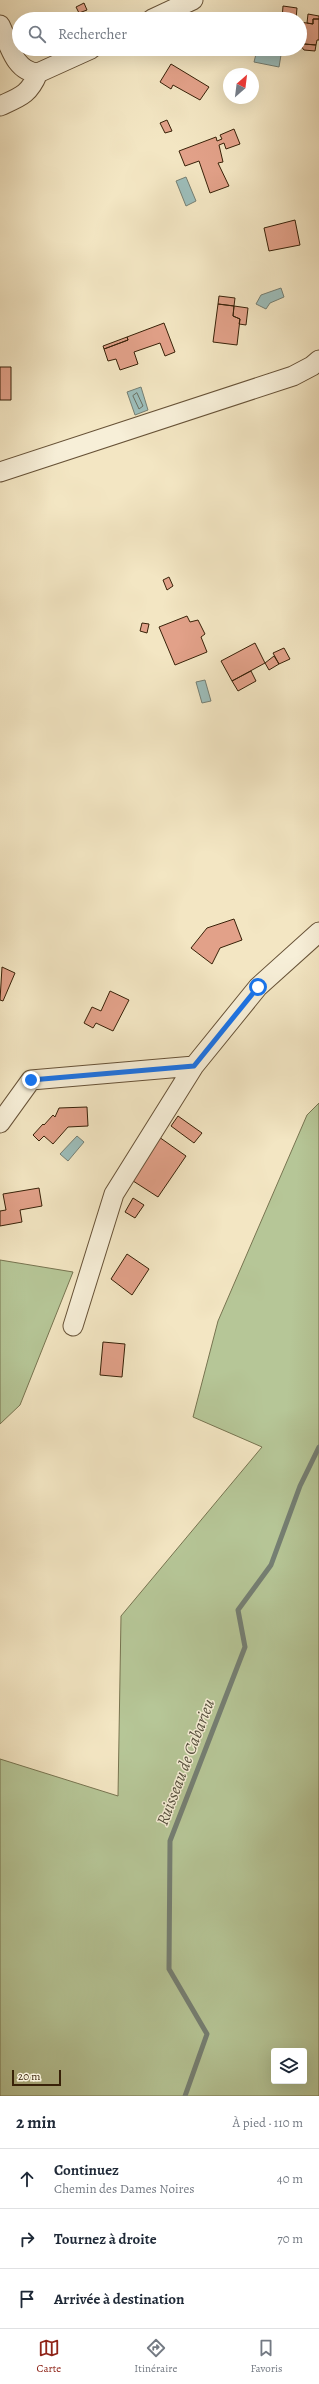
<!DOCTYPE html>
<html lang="fr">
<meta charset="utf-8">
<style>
:root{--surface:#fff;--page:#f6f6f7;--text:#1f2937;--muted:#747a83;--line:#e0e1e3;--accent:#8f2418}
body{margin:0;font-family:Alegreya,serif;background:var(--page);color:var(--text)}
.controls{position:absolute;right:12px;bottom:12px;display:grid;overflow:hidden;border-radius:4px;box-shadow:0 4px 16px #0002}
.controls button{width:36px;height:36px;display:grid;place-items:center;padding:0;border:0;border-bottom:1px solid var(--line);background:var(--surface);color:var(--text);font:20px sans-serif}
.compass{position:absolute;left:223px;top:68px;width:36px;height:36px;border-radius:50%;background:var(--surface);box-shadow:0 4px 16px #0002;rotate:28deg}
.scale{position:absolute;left:12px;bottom:10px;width:49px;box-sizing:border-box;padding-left:4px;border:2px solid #382108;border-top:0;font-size:11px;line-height:14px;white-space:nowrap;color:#382108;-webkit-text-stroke:3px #f7efd8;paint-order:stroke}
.stop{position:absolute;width:12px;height:12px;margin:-9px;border:3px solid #1a73e8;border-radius:50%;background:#fff}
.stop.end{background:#1a73e8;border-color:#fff;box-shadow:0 1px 4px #0008}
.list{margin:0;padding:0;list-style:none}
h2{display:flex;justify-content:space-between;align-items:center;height:52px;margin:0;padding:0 16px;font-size:17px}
h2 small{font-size:13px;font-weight:400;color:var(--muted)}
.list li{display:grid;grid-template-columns:26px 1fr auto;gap:12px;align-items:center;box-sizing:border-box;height:60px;padding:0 16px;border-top:1px solid var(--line)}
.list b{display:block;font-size:15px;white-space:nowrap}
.list p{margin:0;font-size:13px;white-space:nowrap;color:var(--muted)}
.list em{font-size:13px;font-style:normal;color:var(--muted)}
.icon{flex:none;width:22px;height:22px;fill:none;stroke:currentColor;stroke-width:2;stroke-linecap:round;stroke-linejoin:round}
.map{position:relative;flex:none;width:319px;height:2096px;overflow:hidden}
.search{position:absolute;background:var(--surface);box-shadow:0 4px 16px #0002;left:12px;right:12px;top:12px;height:44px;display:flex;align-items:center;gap:10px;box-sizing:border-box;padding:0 14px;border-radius:22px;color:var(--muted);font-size:15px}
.sheet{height:232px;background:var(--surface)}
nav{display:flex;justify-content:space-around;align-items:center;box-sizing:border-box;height:56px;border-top:1px solid var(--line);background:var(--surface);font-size:11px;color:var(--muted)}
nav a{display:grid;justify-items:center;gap:2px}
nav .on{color:var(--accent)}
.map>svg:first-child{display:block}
</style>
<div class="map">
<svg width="319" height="2096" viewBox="0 0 319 2096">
<rect width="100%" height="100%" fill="#f3e6c3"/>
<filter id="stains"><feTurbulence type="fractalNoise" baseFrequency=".005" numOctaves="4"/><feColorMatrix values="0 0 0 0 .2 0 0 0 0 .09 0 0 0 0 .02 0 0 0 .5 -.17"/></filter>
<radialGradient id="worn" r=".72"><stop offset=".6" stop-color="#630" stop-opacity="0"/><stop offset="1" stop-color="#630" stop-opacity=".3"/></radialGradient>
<path fill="#b6c697" stroke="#777450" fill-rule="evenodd" d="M319,1103V2096H0V1759L118,1796L121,1616L262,1447L193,1417L218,1321L307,1115ZM274,2051H304V2081H274Z
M0,1260L73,1272L20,1405L0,1424Z"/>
<path fill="#9dbebb" stroke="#757f73" d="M257,50L281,55L279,67L254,62Z
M186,177L196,201L186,206L176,181Z
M281,288L284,297L270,303L266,309L256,304L261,295Z
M141,387L148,410L135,415L127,392Z
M205,680L211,701L202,703L196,682Z
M77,1136L84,1142L68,1161L60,1154Z"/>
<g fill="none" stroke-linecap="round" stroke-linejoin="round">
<path stroke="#6a7062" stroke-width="1" d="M137,393L143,406L139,409L133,396Z"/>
<path stroke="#757f73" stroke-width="5" d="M185,2096L207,2034L169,1969L170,1841L245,1647L238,1610L271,1565L300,1486L319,1447"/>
</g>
<path fill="#e2a189" stroke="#382108" d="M84,3L87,10L79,13L76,7Z
M283,6L297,8L296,19H282Z
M308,14L319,16V19H313V24L307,23Z
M313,19H319V40H317L316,45L304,44L305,35L300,34V22L313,24Z
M300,34L305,35L304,44L316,45L315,51L304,50L300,45Z
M171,64L209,87L200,100L173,85L171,89L160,82Z
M167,120L172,131L165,133L160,123Z
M234,129L240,144L226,149L224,143L219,145L223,162L218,163L229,186L210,193L199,161L185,166L179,151L216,137L217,141L222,139L220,135Z
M295,220L300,245L269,251L264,228Z
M219,296L235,298L234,306L218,304Z
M218,304L234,306L233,316L240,319L237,345L213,342Z
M234,306L248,308L246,325L239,324L240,319L233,316Z
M164,323L175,352L165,356L160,343L134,352L138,364L120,370L116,359L108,361L104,349L128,340L127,337Z
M127,337L128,340L104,349L103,346Z
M0,367H11V400H0Z
M169,577L173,586L167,590L163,580Z
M187,616L190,622L198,620L205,634L201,637L207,652L175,665L159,627Z
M142,623L149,624L147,633L140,631Z
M255,643L265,663L232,681L221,661Z
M284,648L290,659L279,664L273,653Z
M274,656L279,664L269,670L265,663Z
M251,671L256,681L238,691L232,681Z
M234,919L242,940L220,948L212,964L191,948L207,928Z
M2,967L15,973L3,1001L0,1000Z
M110,991L129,1000L113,1031L96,1023L93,1028L84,1023L92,1007L101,1011Z
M87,1107L88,1126L68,1127L53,1144L44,1136L39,1141L33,1135L43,1124L44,1125L53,1115L55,1117L59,1108Z
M178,1116L202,1133L194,1143L171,1126Z
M159,1137L186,1156L158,1197L130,1179Z
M39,1188L42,1206L20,1210L22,1222L0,1226V1211L6,1210L3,1194Z
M133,1198L144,1205L135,1218L125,1212Z
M127,1254L149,1269L132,1295L111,1279Z
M103,1342L125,1344L122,1377L100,1375Z"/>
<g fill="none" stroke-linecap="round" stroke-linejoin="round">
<g stroke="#675237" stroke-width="21">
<path id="minor" d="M152,19L193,0
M0,25C9,43 14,72 38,73L91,49
M0,106C20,97 29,95 38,73
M0,472L293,376L312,366L319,360
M0,1123L31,1080L194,1066
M73,1326L114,1194L194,1066L258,987L319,932"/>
</g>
<use href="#minor" stroke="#f7efd8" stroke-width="19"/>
</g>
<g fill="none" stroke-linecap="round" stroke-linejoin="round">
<path stroke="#1a73e8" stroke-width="5" d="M31,1080L194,1066L258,987"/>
</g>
<g text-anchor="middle" stroke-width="3" stroke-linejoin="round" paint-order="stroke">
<g font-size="17" font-style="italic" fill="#56503e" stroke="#f7efd8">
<text transform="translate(185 1762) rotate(-69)" y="6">Ruisseau de Cabarieu</text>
</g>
</g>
<rect width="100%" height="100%" filter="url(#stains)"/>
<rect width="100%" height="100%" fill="url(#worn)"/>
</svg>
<div class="controls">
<button><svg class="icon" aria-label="layers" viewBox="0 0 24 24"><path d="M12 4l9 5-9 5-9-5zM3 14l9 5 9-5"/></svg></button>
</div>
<svg class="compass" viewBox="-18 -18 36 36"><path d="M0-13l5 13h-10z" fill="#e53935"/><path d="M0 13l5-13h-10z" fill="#747a83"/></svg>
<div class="scale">20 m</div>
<div class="stop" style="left:258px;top:987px"></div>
<div class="stop end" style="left:31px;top:1080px"></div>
<div class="search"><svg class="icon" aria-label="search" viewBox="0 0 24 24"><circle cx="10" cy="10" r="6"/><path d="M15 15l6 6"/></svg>Rechercher</div>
</div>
<section class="sheet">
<h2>2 min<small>À pied · 110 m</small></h2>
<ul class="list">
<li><svg class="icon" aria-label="ahead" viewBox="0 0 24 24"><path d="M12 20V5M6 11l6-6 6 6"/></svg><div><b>Continuez</b><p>Chemin des Dames Noires</p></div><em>40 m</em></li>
<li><svg class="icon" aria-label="right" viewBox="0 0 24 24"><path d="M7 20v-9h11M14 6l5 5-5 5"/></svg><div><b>Tournez à droite</b></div><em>70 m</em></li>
<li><svg class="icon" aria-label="arrive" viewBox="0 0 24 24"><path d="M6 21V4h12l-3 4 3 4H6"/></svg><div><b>Arrivée à destination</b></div></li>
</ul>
</section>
<nav>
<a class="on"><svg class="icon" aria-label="map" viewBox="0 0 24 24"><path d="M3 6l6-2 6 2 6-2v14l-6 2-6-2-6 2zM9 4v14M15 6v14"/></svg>Carte</a>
<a><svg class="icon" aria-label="directions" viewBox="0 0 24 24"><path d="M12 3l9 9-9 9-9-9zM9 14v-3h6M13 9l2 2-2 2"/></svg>Itinéraire</a>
<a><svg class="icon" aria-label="saved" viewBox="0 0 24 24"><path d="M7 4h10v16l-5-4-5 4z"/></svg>Favoris</a>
</nav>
